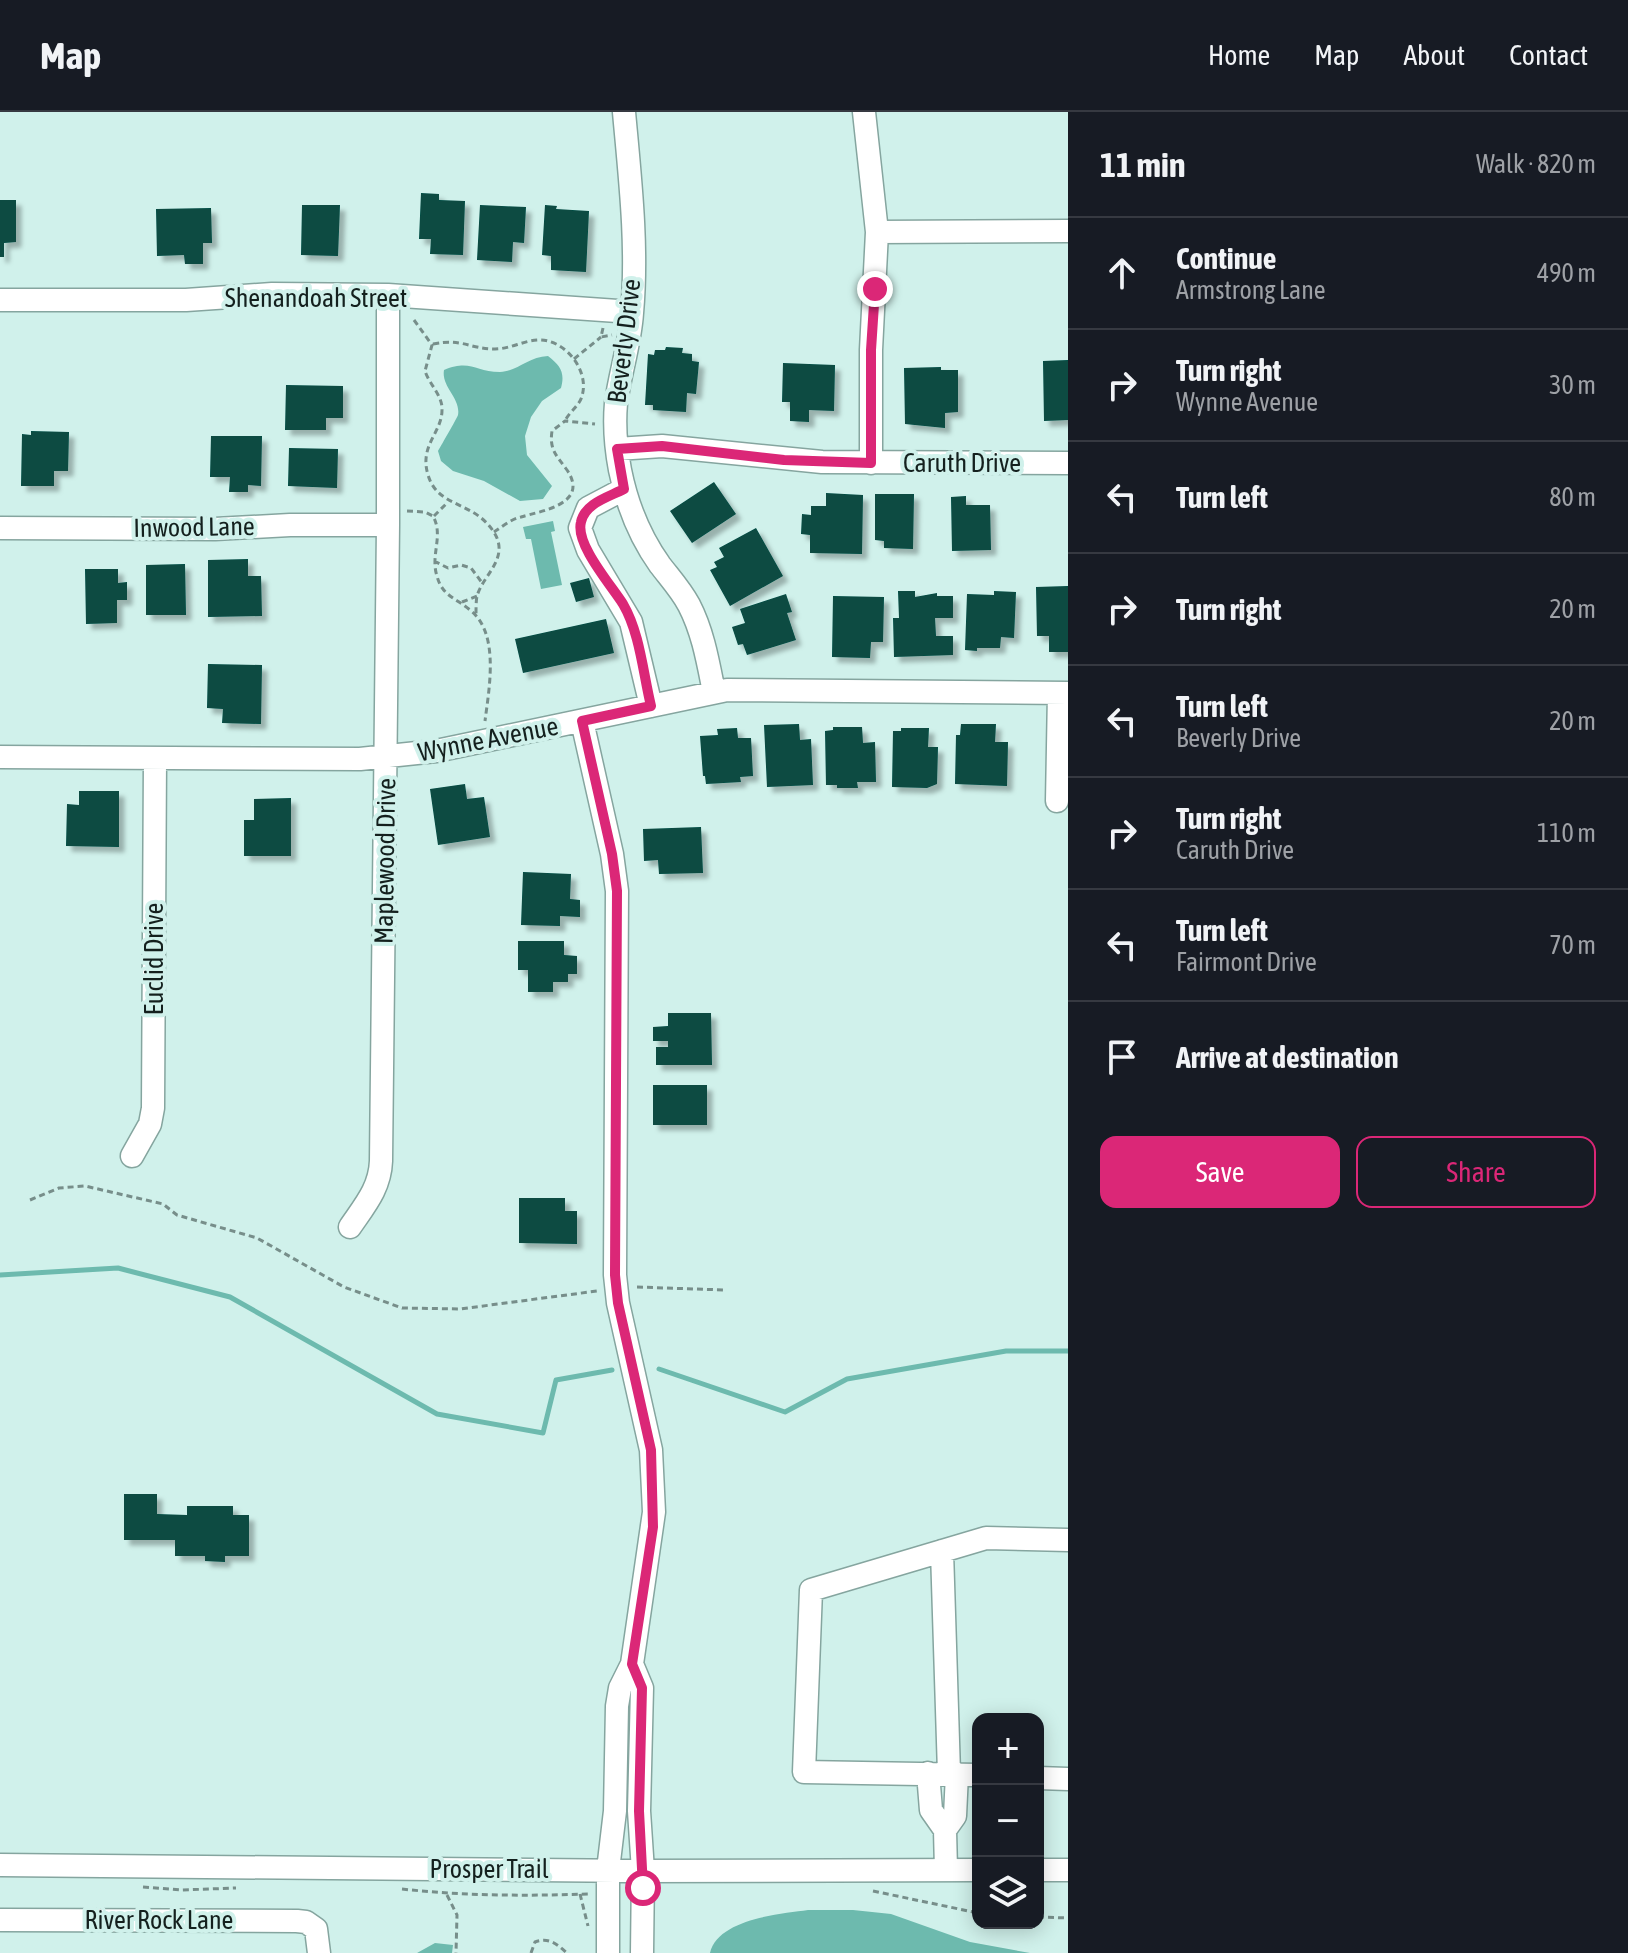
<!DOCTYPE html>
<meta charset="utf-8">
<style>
:root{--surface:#171b24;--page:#242831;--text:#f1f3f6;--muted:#9ea1a6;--line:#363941;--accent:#db2777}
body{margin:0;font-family:"Asap Condensed",sans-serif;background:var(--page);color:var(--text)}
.controls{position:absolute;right:24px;bottom:24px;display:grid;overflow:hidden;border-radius:16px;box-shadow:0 4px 20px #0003}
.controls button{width:72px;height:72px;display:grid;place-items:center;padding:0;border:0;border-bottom:2px solid var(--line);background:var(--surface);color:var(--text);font:40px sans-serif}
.stop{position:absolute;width:24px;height:24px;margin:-18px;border:6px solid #db2777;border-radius:50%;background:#fff}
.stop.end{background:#db2777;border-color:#fff;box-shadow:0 2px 8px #0008}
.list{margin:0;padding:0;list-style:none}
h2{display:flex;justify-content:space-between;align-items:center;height:104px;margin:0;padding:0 32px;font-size:34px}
h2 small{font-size:26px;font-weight:400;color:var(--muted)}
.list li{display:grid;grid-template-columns:52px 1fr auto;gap:24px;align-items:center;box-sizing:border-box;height:112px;padding:0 32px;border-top:2px solid var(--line)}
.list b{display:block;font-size:30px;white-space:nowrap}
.list p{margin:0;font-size:26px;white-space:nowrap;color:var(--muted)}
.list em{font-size:26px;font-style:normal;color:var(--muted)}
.actions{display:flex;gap:16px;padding:24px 32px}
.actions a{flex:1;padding:18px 0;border:2px solid var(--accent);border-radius:16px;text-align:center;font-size:28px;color:var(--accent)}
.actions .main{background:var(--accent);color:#fff}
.icon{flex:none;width:44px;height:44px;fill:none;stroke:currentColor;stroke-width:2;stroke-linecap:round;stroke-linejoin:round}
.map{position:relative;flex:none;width:1068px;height:1841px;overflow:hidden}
header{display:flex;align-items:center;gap:48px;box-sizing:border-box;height:112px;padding:0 40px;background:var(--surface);border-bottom:2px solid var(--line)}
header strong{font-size:38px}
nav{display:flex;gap:44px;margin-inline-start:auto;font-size:28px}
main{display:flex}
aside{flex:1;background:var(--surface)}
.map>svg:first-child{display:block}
</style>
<header>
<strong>Map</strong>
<nav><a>Home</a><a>Map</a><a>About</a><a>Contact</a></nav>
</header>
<main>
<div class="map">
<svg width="1068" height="1841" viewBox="0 0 1068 1841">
<defs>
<filter id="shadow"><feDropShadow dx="5.5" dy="5.5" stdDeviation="2" flood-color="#0004"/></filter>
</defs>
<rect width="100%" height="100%" fill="#d0f1eb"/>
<path fill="#6dbaae" d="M548,244C561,254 565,261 561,276L542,289L531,305L525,324L527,343L552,374L543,387L520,389L484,369L453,359L441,349L438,339C442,332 456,308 458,303C461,286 441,275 444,258C471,247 475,260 500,260C518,259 528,245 548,244Z
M553,409L555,419L551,420L562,473L541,477L531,427H526L523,415Z
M808,1798H853L891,1802L970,1830L1030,1841H710C718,1807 779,1802 808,1798Z
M435,1831L453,1833L452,1841H417Z"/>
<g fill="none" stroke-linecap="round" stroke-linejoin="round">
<path stroke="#6dbaae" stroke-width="5" d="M0,1163L118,1156L230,1185L437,1302L543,1321L556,1268L612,1258
M659,1257L785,1300L847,1267L1006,1239H1068"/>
</g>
<path fill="#074b43" filter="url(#shadow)" d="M421,81L439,82V88L465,89L463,143L430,142L431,127H419Z
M0,88H16V130L4,131V145H0Z
M302,93H340L338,144L301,143Z
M480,93L526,95L524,131L513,130L512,150L477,148Z
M545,93L557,94L556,97L589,99L586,160L551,158V144L542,143Z
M211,96L212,131H203V152H185L184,143L157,144L156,97Z
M666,235L683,236L682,241L692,242V249L699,250L696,282L687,281L686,300L653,298V293H645L648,242L654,243L655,238H665Z
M1068,248V308L1044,309L1043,249Z
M783,251L835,253L834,299L809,298V310L790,309V290H782Z
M941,255V258H958V300L945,301V316L905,312L904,256Z
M286,273L343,274V306H326V318H285Z
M31,319L69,320L68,359H54V374H21L22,322L31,323Z
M211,324H262L261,374L248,373V380H229L230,365H210Z
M289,336L338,337L337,376L288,374Z
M714,370L736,402L692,431L670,399Z
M826,381L863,383L862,442L810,441V423L801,422L802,402L811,403V394H826Z
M875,382H914L913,437L884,436V429L875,428Z
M966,384V393H990L991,438L952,439L951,385Z
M756,416L783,464L730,494L710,458L717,455L714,450L724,445L719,436Z
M248,447V464H261L262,504L208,505V448Z
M185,452L186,503H146V453Z
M85,457H118V471L127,470V488H117V511L86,512Z
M589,466L594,485L576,490L570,471Z
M1068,474V540H1049V524H1037L1036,475Z
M898,479H915V485L937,481V484H953V506H935L936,524H953V543L894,545L893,506H899Z
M994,479L1016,480L1014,526L1001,525L1000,536H977V539L965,538L967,482L994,483Z
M786,482L792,500L787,501L796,528L747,543L743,532L738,533L732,515L745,511L740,497Z
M833,484L884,485L883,530H871L870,546L832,545Z
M606,507L614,541L523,561L515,527Z
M208,552L262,553L261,612L222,611L223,597L207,596Z
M799,612L800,628L811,627L813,673L767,675L764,613Z
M961,612H996L995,630H1008L1007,674L955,672L956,623H960Z
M833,615H862L863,631L875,630L876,670H857L858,676H837V673H826L825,619L833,618Z
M737,616L738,626H751L753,664L740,665L741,670L706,672L705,664H703L700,624L718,623L717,617Z
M901,616H929L928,635H938L937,672L927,676L892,675L893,619H901Z
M465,672L467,687L484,685L490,725L438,733L430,677Z
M79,679H119V735L66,734L67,692L79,693Z
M291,686V744H244V708H254V687Z
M701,715L703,761L659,762L658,748L644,749L643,717Z
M523,760L571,762L570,787L580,788V805L560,804V814L521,813Z
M518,829H564V843L577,844V862H568V870H553V880H528V858H518Z
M668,901H711L712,953H656V935H668V929H653V915L668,914Z
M653,973H707V1013H653Z
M519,1086H565V1099H577V1132L519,1131Z
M124,1382H157V1402L187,1403V1394H233V1403H249V1444H225V1450L205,1449V1444H175V1428H124Z"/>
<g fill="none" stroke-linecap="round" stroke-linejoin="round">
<g stroke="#85a59f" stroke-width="25">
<path id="minor" d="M624,0C630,66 638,135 632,201C630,232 620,261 616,291C614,314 616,337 620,358C627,393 640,425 660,453C670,466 681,478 689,493C703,520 708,550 714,580
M864,0L877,120L871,238V351
M877,120L1068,119
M0,188H186L272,182L388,183L632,200
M617,337L662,334L822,350L1068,351
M624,377L588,396L580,416L588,438L631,510L651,594
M0,416L215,417L290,413H388
M582,609L612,742L617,779L615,1163L618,1191L651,1338L654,1400L632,1552L620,1576L617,1594L615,1699L608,1758V1841
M0,645L360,647L436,639L727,578L1068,581
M1057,689L1059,581
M132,1044L150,1012L153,996L155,646
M350,1115C365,1093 380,1076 381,1049L388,413V183
M942,1439L949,1661
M632,1552L642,1576L639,1699L643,1759L642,1841
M928,1661L931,1698L945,1718L946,1758
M978,1663L804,1660L811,1478L986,1426L1068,1428
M1038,1666L1068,1667
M945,1718L955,1704L957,1662
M0,1753L643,1759L978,1758
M1038,1758H1068
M0,1808L297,1809L306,1810L316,1817L319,1841"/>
</g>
<path stroke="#778e8a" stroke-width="3" stroke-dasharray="6 4" stroke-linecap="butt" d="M414,208L432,233L425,259C429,272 443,284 442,298C442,321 419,333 428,363C438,397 475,388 495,422C509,447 483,463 477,484C476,489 476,497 476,503
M603,216L601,225L612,223
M433,232C463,226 469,237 495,237C509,237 523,229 537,228C564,226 590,258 582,284C580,293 569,300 565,309
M574,247L601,225
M407,399L425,400L433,404C444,424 430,443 437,464C442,484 456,486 470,498C500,521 489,577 485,609
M434,404L448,390
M494,420C502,415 511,407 521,405C541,399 590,392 567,358C557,344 549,338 552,319L565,309L595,312
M434,449L448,456L461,453L471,456L483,472
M462,490L477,484
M30,1088L59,1076L85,1074L163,1092L177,1103L257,1126L344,1175L402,1196L460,1197L597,1179
M637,1175L724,1178
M143,1775L182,1778L236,1776
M402,1777C465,1784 527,1784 590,1782
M873,1779L978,1801
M580,1782L588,1814
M447,1783L457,1803L456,1841
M1038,1805L1068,1806
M531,1841L535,1830C549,1825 557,1832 567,1841"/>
<use href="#minor" stroke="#fff" stroke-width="22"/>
</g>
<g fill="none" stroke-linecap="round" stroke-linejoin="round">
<path stroke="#db2777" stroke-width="10" d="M643,1776L639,1699L642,1576L632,1552L653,1415L651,1338L618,1191L615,1163L617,779L612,742L582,609L651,594C643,561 640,521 623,492C611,473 575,432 581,410C585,391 609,385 624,377L617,337L662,334L784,348L871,351V238L875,177"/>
</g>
<g text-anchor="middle" stroke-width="8" stroke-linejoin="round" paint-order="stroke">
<g font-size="26" fill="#14201e" stroke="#d0f1eb">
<text x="316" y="195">Shenandoah Street</text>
<text transform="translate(624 229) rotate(-83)" y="9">Beverly Drive</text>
<text x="962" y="360">Caruth Drive</text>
<text transform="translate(194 415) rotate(-1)" y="9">Inwood Lane</text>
<text transform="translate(488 627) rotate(-11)" y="9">Wynne Avenue</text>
<text transform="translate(385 749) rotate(-89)" y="9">Maplewood Drive</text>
<text transform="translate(154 847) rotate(-90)" y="9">Euclid Drive</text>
<text x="489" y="1766">Prosper Trail</text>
<text x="159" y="1817">River Rock Lane</text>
</g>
</g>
</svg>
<div class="controls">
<button>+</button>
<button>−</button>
<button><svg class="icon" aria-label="layers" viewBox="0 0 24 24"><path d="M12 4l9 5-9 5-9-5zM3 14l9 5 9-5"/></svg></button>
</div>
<div class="stop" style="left:643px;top:1776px"></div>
<div class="stop end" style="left:875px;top:177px"></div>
</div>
<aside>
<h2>11 min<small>Walk · 820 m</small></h2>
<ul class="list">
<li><svg class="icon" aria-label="ahead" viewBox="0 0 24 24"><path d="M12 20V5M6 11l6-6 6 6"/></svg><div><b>Continue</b><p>Armstrong Lane</p></div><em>490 m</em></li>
<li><svg class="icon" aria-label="right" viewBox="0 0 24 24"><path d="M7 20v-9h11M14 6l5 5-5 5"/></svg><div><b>Turn right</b><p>Wynne Avenue</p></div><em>30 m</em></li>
<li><svg class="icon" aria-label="left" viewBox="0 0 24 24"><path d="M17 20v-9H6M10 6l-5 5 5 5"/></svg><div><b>Turn left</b></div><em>80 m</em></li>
<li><svg class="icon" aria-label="right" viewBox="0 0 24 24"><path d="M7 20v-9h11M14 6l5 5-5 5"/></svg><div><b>Turn right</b></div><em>20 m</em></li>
<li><svg class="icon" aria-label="left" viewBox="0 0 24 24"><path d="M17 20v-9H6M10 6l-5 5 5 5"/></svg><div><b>Turn left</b><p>Beverly Drive</p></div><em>20 m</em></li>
<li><svg class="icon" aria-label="right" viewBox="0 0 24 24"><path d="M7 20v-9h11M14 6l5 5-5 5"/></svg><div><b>Turn right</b><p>Caruth Drive</p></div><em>110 m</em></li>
<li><svg class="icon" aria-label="left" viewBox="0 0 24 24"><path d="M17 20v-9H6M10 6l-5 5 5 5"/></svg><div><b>Turn left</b><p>Fairmont Drive</p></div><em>70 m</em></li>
<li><svg class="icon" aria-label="arrive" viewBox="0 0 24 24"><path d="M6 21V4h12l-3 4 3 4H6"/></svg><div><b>Arrive at destination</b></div></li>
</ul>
<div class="actions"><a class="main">Save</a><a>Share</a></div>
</aside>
</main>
